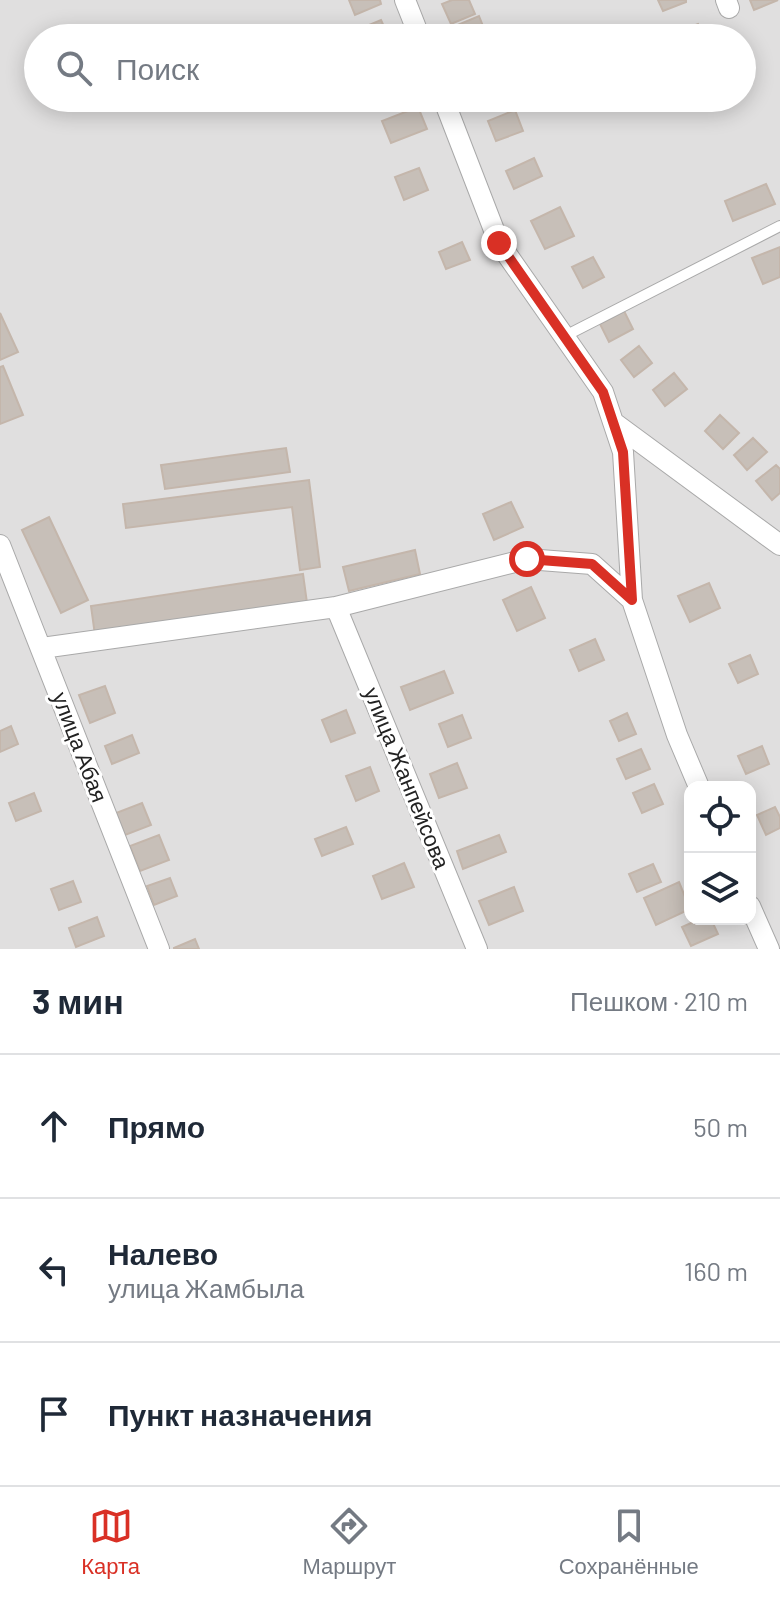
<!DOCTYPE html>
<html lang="ru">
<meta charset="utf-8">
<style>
:root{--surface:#fff;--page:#f2f2f3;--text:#1f2937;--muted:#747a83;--line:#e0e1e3;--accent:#d93025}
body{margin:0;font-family:Barlow,sans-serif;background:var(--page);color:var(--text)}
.controls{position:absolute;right:24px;bottom:24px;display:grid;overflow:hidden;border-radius:16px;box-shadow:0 4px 20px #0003}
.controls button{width:72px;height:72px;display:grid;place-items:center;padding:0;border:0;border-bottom:2px solid var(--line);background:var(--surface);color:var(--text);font:40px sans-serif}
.stop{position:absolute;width:24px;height:24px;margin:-18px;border:6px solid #d93025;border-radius:50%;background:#fff}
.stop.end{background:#d93025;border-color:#fff;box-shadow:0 2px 8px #0008}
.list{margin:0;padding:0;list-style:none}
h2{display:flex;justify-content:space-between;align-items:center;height:104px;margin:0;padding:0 32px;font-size:34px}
h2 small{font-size:26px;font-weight:400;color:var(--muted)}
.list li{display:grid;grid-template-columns:52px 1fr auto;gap:24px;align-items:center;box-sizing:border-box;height:144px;padding:0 32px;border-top:2px solid var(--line)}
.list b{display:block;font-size:30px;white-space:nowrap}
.list p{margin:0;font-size:26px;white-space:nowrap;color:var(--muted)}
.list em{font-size:26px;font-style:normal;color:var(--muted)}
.icon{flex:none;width:44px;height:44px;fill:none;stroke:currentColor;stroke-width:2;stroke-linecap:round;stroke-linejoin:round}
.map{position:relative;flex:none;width:780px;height:949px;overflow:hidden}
.search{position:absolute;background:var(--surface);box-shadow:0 4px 20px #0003;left:24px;right:24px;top:24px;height:88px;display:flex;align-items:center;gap:20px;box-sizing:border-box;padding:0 28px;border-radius:44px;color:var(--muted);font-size:30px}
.sheet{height:536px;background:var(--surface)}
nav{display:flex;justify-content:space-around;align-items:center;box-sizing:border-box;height:112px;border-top:2px solid var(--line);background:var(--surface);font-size:22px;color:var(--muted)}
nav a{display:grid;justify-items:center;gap:4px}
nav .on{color:var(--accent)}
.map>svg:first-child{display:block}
</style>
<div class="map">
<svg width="780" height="949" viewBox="0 0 780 949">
<rect width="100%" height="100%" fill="#f2efe9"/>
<path fill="#e0dfdf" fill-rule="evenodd" d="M0,0H780V949H0ZM38,38H742V98H38ZM690,787H750V919H690Z"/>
<path fill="#c7bfb8" stroke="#c4b6ab" stroke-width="2" d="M349,0H380L381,4L355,15Z
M452,0H469L475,14L451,24L442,4Z
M658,0H686V2L663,11Z
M750,0H778L754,10Z
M479,16L487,36L452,38L448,29Z
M381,20L389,38H355L352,32Z
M698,24L704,38H673L672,34Z
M506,98H528L510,107Z
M418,107L427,129L391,143L382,121Z
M515,110L523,131L496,141L488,121Z
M534,158L542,176L514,189L506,171Z
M419,168L428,190L404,200L395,177Z
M766,184L775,204L733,221L725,201Z
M560,207L574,236L545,249L531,221Z
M462,242L470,260L446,269L439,252Z
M780,247V277L763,284L752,258Z
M593,257L604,277L583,288L572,267Z
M624,311L633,329L609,342L600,324Z
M0,313L18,352L0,360Z
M639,346L652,363L634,377L621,360Z
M3,366L23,415L0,424V367Z
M674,373L687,389L665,406L653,390Z
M720,415L739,433L723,449L705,431Z
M753,438L767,452L747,470L734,455Z
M286,448L290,472L165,489L161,465Z
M776,465L780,469V493L772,500L756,481Z
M309,480L320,567L300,570L292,507L126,528L123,504Z
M511,502L523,527L494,540L483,514Z
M49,517L88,600L61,613L22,530Z
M415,550L420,574L349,591L343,567Z
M303,574L307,603L95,635L91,606Z
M709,583L720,608L690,622L678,596Z
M531,587L545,618L517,631L503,600Z
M595,639L604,660L579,671L570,650Z
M750,655L758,674L738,683L729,664Z
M444,671L453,693L410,710L401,687Z
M105,686L115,713L90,723L79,695Z
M346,710L355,733L331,742L322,720Z
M627,713L636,734L619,741L610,721Z
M462,715L471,738L448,747L439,724Z
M11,726L18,744L0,752V731Z
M132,735L139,753L112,764L105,746Z
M762,746L769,764L746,774L738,756Z
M641,749L650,769L626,779L617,759Z
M457,763L467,788L439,798L430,774Z
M370,767L379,791L356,801L346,776Z
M654,784L663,804L642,813L633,793Z
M34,793L41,811L16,821L9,803Z
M142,803L151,825L125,835L116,813Z
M775,807L780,817V828L766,835L757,815Z
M346,827L353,844L322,856L315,839Z
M159,835L169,860L140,871L130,846Z
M499,835L506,852L463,869L457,851Z
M404,863L414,887L382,899L373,876Z
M653,864L661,882L637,892L629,874Z
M170,878L177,896L154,905L147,886Z
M73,881L81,902L59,910L51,889Z
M679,882L690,909L656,925L644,898Z
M514,887L523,911L489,925L479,901Z
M97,917L104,936L76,947L69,928Z
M700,919H711L718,934L691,946L682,927Z
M195,939L199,949H174V948Z"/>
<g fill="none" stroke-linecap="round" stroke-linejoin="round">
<g stroke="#a9a9a9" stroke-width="12">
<path id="service" d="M565,336L780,226"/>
</g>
<g stroke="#a9a9a9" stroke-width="22">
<path id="minor" d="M405,0L420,38
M726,0L729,8
M443,98L499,243L603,392L623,452L632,600L677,735L699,787
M613,422L780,545
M0,545L159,949
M336,607L477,949
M42,648L336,607L527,559L592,564L632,600
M750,906L769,949"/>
</g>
<use href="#service" stroke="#fff" stroke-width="10"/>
<use href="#minor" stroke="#fff" stroke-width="20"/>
</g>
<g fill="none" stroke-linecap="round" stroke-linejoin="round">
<path stroke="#d93025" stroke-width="10" d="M499,243L603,392L623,452L632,600L592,564L527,559"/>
</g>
<g text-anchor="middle" stroke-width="6" stroke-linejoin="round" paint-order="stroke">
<g font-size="22" fill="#222" stroke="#fff">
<text transform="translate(80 747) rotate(69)" y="8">улица Абая</text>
<text transform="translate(407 778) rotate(68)" y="8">улица Жанпейсова</text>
</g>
</g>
</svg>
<div class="controls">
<button><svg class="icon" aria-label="locate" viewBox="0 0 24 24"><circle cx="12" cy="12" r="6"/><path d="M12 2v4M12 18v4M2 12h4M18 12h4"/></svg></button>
<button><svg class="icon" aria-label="layers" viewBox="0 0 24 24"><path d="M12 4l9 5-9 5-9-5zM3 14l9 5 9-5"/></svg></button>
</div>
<div class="stop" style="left:527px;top:559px"></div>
<div class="stop end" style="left:499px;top:243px"></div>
<div class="search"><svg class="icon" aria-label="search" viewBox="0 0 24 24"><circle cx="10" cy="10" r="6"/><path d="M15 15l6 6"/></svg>Поиск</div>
</div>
<section class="sheet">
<h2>3 мин<small>Пешком · 210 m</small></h2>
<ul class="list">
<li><svg class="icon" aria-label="ahead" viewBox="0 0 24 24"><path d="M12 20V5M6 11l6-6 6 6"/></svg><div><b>Прямо</b></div><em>50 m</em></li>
<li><svg class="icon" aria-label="left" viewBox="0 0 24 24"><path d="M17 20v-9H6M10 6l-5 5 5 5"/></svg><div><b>Налево</b><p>улица Жамбыла</p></div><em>160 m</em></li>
<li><svg class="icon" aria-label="arrive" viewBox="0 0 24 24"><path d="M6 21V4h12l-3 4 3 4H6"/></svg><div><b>Пункт назначения</b></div></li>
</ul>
</section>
<nav>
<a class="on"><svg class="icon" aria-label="map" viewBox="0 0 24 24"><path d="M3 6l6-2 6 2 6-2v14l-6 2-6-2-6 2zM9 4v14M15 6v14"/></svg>Карта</a>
<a><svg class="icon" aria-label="directions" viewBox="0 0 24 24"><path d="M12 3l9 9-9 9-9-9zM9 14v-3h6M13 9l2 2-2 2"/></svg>Маршрут</a>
<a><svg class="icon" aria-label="saved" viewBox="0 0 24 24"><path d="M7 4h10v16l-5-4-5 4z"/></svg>Сохранённые</a>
</nav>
